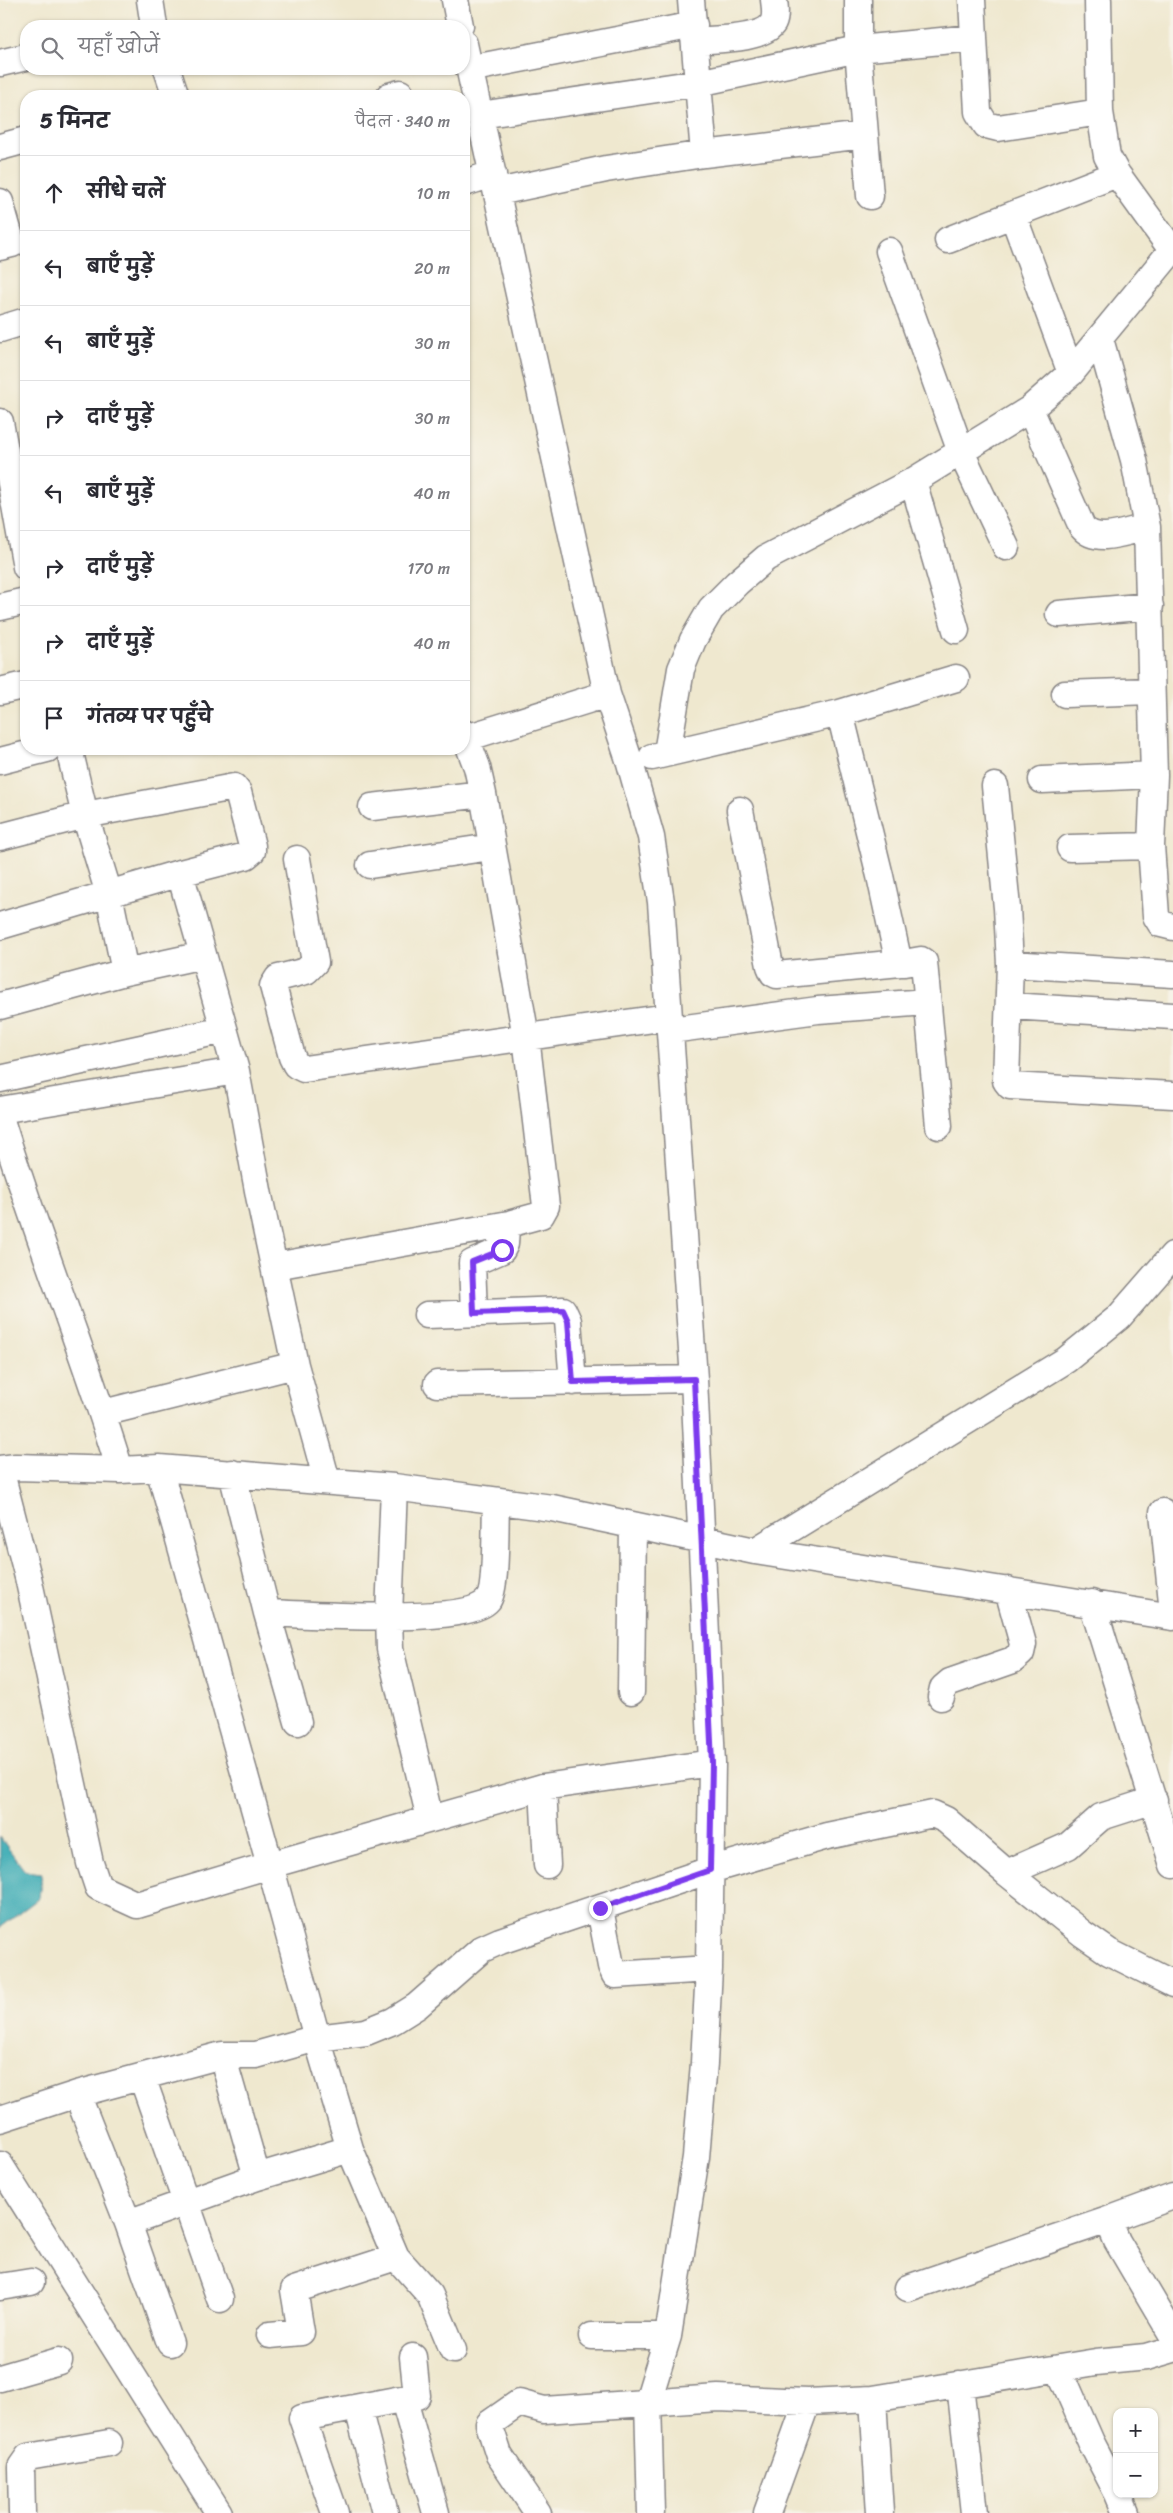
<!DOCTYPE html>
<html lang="hi">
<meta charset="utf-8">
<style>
:root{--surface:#fff;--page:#f7f7f7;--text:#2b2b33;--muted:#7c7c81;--line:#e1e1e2}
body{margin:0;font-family:Sriracha,"Playpen Sans Deva",sans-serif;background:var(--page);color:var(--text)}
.controls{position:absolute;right:15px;bottom:15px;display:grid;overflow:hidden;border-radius:10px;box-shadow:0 1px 4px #0004}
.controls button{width:45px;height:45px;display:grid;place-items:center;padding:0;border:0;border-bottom:1px solid var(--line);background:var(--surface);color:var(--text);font:25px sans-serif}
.stop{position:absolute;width:15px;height:15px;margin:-11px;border:4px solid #7c3aed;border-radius:50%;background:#fff}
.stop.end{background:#7c3aed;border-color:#fff;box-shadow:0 1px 5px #0008}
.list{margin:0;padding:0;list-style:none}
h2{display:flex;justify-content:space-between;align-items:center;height:65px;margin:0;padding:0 20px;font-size:21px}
h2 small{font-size:16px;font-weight:400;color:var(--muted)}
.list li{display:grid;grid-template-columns:32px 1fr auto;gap:15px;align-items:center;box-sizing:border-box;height:75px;padding:0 20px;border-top:1px solid var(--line)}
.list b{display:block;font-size:19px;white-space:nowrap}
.list em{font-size:16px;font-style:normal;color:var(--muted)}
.icon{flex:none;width:28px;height:28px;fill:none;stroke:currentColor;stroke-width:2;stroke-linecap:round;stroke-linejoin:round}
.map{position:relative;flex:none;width:1173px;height:2513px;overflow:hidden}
.search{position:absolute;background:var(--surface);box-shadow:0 1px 4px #0004;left:20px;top:20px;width:450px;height:55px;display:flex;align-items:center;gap:12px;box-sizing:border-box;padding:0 18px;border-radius:20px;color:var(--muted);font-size:19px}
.panel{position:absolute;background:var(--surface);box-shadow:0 1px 4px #0004;left:20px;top:90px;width:450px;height:665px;border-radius:20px}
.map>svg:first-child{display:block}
</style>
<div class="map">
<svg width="1173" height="2513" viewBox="0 0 1173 2513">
<rect width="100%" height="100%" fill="#f7f3e8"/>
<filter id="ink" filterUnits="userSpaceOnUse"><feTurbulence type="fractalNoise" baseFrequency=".02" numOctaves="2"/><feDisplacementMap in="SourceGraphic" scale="10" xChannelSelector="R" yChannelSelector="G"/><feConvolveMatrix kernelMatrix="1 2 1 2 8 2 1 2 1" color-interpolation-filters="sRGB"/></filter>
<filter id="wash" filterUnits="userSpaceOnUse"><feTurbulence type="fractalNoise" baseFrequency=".0096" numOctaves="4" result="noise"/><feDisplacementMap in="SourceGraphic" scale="20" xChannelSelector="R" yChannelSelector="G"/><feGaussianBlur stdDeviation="1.12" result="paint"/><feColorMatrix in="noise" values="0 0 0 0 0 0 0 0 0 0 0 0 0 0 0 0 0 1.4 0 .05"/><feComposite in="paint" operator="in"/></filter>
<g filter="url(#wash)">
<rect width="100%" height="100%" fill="#efe8cf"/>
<path fill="#39aab4" stroke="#2e6678" d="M0,1837L25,1871L42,1873L39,1898L0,1928Z"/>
</g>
<g filter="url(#ink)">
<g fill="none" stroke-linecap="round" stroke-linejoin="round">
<g stroke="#888585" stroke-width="29">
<path id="minor" d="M150,0L154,26
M455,0L460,26
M691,0L704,154
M858,0V49L870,196
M972,0L978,112L986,125L998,128L1100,112
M1098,0L1100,112L1107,156L1117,174L1172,250
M695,41C713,39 763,40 773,23C776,17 775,7 774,0
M464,44L607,694L630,763L651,837L661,902L694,1379L712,1763L709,1969L704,2063L696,2157L668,2336L648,2401L651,2513
M0,63L26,57
M167,69L176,96
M469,69L694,25
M389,96L400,93
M480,115L698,83L858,49L973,38
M0,147L26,140
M464,183L493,174
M498,192L606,169L704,154L864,135
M0,202L12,244L0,247
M1013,215L1071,373
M948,240L1117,174
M889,251L961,452L1006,547
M0,329L26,321
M1100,339L1134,460L1147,527L1154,775L1151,846L1156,916L1161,924L1173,927
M1030,409L1082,527C1097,545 1127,531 1147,527
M0,422L26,567
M913,481L956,630
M0,607L26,601
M1059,614L1150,606
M0,691L26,685
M1065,694L1151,691
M840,713L880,876L898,959L904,963L921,960L924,962L939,1126
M464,733L477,767L483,794L526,1037L546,1206L541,1215L512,1223L506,1227L505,1244L502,1250L472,1263L474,1313
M466,738L607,694
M69,749L85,815L109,894L125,972
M667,753L681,669L693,640L711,609L737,583L766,558L913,481L1030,409L1071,373L1173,249
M652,757L840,713L956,678
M0,761L47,749
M1042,780L1154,775
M995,786L1007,908L1010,964L1006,1081L1010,1086L1173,1095
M372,807L483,794
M740,810L770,966L773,973L777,975L900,963
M0,837L85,815L234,787L238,792L252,846V851L246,856L180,873L0,926
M1070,848L1151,846
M297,859L315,962L306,971L278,978L273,986L292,1057L296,1065L304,1069L668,1017
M370,865L491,847
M180,873L236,1071L259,1196L295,1365L327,1481
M1010,964L1173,974
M0,1006L125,972L203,955
M1009,1006L1173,1016
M671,1030L818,1010L927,1002
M0,1079L224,1030
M0,1110L236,1071
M0,1117C36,1236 84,1351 120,1470
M275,1266L509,1224
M427,1315L563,1310L568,1321L573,1382
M437,1384L694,1379
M103,1413L295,1365
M0,1469L16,1467L120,1470L159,1468L394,1487L552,1508L755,1551L1173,1617
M0,1469L28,1577L90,1863L98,1887L137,1905L270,1865L159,1468
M232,1473L267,1613L298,1722
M394,1487L389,1616L390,1649L430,1819
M1163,1512L1173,1612
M755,1551L1066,1360L1119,1317L1173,1255
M1092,1603L1173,1865
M267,1613C304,1614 467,1626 488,1600C497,1589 495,1521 496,1503
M631,1692L633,1526
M941,1697L943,1688L950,1682L1013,1660L1021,1653L1023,1644L1008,1590
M543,1787L547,1865
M1007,1873L1068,1846L1101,1817L1154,1800
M600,1909L611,1966L615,1975L709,1969
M222,2055L257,2177
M142,2077L220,2299
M77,2094L128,2223L170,2343
M0,2119L77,2094L222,2055H256L317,2038L366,2032L393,2021L417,2006L482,1949L500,1941L710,1870L827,1836L933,1814L946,1820L1007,1873L1083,1934L1109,1952L1173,1984
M0,2165L219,2513
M1173,2196L1108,2220L1117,2241L1173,2336
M128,2223L257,2177L350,2149
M0,2287L31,2282
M908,2288L1108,2220
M270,2335L301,2332L294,2290L396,2257
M592,2336H668
M453,2350L430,2295L396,2257L350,2149L317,2038L270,1865L543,1787L712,1763
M1059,2369L1091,2442L1117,2492
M0,2378L59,2361
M960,2384L974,2513
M873,2399L880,2513
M404,2400L436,2513
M358,2408L385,2513
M1118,2494L1126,2513
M22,2513L21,2467L28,2457L109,2443
M335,2513L302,2418L417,2396L413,2357
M538,2513L499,2455L489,2424L519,2403L544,2410L718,2398L807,2402L873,2399L1096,2362L1146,2357L1173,2349
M767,2513L807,2402"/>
</g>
<use href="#minor" stroke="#fff" stroke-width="26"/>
</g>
</g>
<g fill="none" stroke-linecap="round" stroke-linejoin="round" filter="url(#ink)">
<path stroke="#7c3aed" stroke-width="6" d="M502,1250L472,1262L474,1313L563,1310L568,1321L573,1382L694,1379L712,1763L710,1870L600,1908"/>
</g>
</svg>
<div class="controls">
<button>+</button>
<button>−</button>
</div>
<div class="stop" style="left:502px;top:1250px"></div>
<div class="stop end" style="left:600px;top:1908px"></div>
<div class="search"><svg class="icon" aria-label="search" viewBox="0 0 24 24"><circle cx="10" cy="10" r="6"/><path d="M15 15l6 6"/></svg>यहाँ खोजें</div>
<section class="panel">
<h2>5 मिनट<small>पैदल · 340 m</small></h2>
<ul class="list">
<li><svg class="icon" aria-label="ahead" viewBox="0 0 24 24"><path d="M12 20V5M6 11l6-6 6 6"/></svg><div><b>सीधे चलें</b></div><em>10 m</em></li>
<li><svg class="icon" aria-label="left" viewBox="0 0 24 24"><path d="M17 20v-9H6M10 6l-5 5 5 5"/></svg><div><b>बाएँ मुड़ें</b></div><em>20 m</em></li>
<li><svg class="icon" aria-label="left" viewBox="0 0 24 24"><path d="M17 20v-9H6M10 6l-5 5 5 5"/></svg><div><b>बाएँ मुड़ें</b></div><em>30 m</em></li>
<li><svg class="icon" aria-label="right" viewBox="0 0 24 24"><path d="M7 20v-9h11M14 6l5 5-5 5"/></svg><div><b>दाएँ मुड़ें</b></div><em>30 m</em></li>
<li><svg class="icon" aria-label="left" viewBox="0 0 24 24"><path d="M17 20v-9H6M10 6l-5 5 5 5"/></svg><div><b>बाएँ मुड़ें</b></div><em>40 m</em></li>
<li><svg class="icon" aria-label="right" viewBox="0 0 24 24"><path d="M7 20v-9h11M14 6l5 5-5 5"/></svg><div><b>दाएँ मुड़ें</b></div><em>170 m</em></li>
<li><svg class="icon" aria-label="right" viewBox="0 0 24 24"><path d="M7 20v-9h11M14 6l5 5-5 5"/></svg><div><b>दाएँ मुड़ें</b></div><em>40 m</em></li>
<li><svg class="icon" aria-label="arrive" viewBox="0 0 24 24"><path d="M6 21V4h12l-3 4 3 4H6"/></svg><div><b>गंतव्य पर पहुँचे</b></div></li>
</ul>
</section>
</div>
